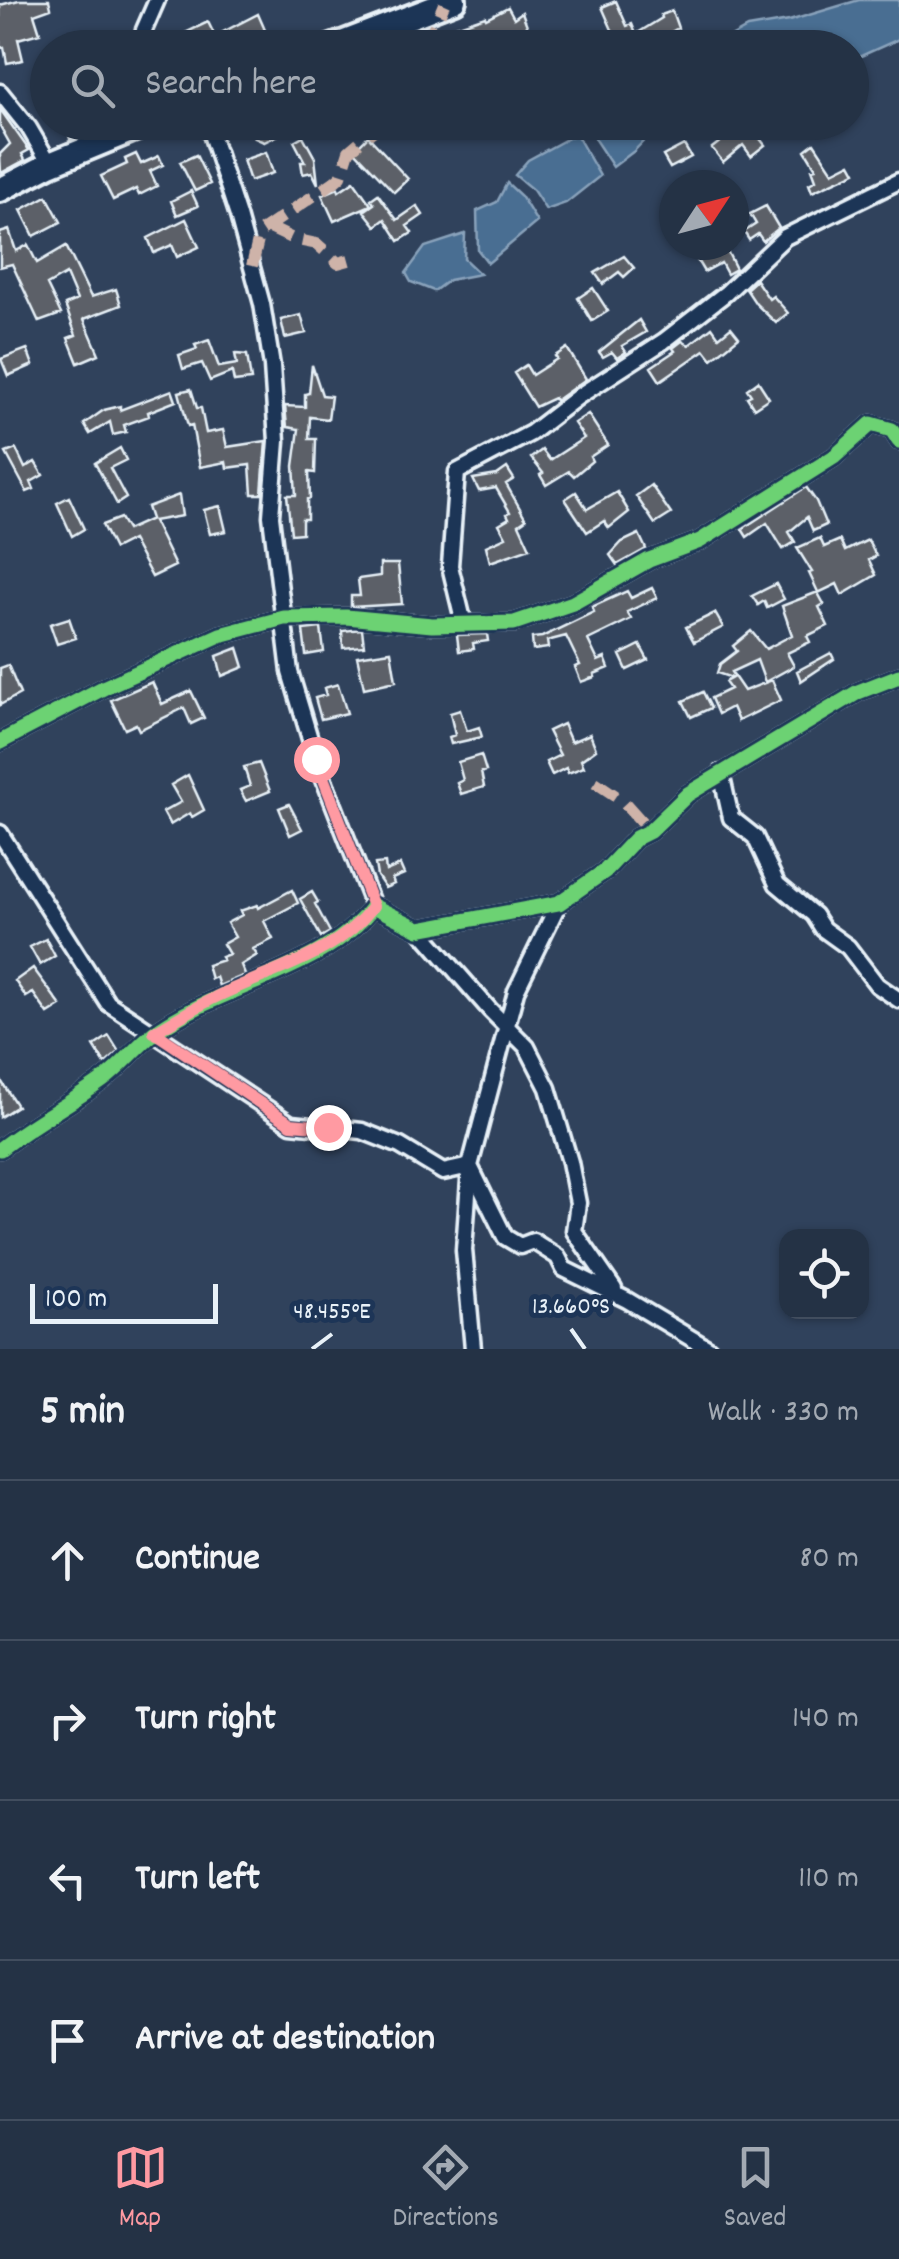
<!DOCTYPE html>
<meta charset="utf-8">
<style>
:root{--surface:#243245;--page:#2c3a4c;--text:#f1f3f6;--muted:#a3aab3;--line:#414d5e;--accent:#ff9aa2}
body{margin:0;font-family:Dekko,sans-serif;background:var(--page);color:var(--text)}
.controls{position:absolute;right:30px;bottom:30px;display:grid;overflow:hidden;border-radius:20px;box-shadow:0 2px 8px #0004}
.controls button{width:90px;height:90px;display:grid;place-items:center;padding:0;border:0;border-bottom:2px solid var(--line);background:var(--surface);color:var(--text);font:50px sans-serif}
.compass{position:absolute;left:659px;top:170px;width:90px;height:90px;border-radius:50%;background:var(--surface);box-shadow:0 2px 8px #0004;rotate:54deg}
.scale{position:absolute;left:30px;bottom:25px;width:188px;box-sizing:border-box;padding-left:10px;border:5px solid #e8f1f8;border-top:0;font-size:28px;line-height:35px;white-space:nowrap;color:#e8f1f8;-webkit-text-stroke:8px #1d3557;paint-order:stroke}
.stop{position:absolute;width:30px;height:30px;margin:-22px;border:8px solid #ff9aa2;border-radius:50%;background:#fff}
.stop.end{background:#ff9aa2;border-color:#fff;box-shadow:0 2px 10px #0008}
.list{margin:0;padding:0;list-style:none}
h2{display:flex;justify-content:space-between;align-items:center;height:130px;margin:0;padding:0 40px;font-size:42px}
h2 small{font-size:32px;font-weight:400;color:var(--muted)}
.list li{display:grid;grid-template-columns:65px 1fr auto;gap:30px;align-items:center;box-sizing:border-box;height:160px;padding:0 40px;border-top:2px solid var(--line)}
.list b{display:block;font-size:38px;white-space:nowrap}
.list em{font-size:32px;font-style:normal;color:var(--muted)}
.icon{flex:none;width:55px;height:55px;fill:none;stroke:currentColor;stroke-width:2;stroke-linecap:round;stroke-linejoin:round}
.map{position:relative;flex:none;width:899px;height:1349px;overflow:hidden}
.search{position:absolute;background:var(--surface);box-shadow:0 2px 8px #0004;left:30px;right:30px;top:30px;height:110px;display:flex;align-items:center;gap:25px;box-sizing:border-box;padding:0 35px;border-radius:55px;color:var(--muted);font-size:38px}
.sheet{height:770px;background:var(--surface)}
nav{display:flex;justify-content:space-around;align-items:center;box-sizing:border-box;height:140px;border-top:2px solid var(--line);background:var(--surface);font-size:28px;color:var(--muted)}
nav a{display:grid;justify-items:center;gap:5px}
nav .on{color:var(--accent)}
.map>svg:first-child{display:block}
</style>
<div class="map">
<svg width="899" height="1349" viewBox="0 0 899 1349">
<rect width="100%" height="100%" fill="#30425c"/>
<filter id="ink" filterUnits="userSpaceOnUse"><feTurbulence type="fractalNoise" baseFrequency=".01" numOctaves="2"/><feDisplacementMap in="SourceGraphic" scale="20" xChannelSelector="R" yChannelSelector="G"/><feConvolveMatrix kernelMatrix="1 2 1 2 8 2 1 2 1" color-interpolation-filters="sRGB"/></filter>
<g filter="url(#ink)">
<path fill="#4a6e92" stroke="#89a2bb" stroke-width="2.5" d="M859,0H899V39L852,60V48L733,47L729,38L747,28L789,21Z
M584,123H652L655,129L634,151L613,167Z
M576,134L600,176L566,203L546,210L533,190L515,175L528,160Z
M507,183L521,196L537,222L488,263L478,250L477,211L497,202Z
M465,234L464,259L480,274L449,280L434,291L411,282L406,273L425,247Z"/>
<path fill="#5b6167" stroke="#e8f1f8" stroke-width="2.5" d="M19,0H49L51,8L34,14L40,33L18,39L23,60L7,63L4,47L0,48V5Z
M616,1L627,26L632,24L636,34L662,18L661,15L672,11L678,28L652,43L649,38L629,48H620L602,7Z
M508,7L514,18L522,12L533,42L504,48L498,28L471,40L475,48H460L456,39L452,40L447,29L485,16L486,18Z
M258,14L265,30L252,35L253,48H208L206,41L192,48L185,33L208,22L215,36Z
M0,109L29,150L22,154L25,160L1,173L0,154L10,144L0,126Z
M66,122H111L70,139Z
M248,122H305L264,142L255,138Z
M735,122H747L751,127L758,122H773L757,135L765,145L751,156L743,145L723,162L712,148L738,128Z
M303,136L315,158L318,184L312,172L303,174L301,162H305L294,141Z
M368,136L408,179L394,192L354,150Z
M814,143L833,172L851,163L856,172L812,192L809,184L816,180L812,169L816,168L805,150Z
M684,145L691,157L670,168L663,156Z
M266,152L273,173L250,181L243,160Z
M136,154L141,164L159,156L163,165L150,171L157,186L139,195L136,189L113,200L101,176L127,164L125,159Z
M196,155L210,184L195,191L180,162Z
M354,181L371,205L334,221L322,195L338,188L339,191Z
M191,191L198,206L177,215L171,201Z
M378,194L397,220L417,206L423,215L407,226L412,233L399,241L385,219L376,226L364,211L374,204L371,199Z
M47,196L61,222L34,236L21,210Z
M766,206L779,228L763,241L758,234L749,240L744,232L756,224L750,214Z
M186,219L199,247L177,257L172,245L154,253L148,238Z
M9,230L16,251L28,245L37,263L66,246L91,297L116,289L121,305L84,319L99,354L78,363L68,338L76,335L65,305L77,300L66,274L47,285L61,314L39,322L12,264L0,267V233Z
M688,245H724L736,269L727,274L721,263L704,272Z
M624,256L634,268L624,277L619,272L603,284L595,273Z
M756,280L769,299L773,296L788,313L776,323L756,304L746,289Z
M593,288L608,311L592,321L578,298Z
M301,315L306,333L285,338L281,320Z
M639,320L646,332L622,346L626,352L617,358L612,352L603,357L599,352Z
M712,327L719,337L731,327L739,337L712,359L705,350L660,381L651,367L675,351L673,348L682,341L689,345Z
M209,340L219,367L237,364L235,354L247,355L251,380L234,382L232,372L210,381L202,363L183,369L179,355L197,349L195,345Z
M567,348L586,379L555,401L554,398L535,407L514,373L526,365L532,375L557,359L555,356Z
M27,349L33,365L8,376L1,359Z
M312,365L322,395L331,396L328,419L310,417L309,439H316L315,473L309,472L310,498L307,499V519H302V533L291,534L287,495H296L294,466L299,429L287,427L285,406L305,407V394L309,393Z
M758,381L769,398L754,408L747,397L751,395L747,389Z
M191,389L197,408H201L206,433L223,430L227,447L266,441L262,494H252L250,465L227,468L226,462L200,467L192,425L188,426L179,392Z
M172,390L176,401L148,412L149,416L124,425L126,432L113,435L110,422L90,434L84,424L104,410L120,406V410Z
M588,414L608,445L590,457L592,461L574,476L569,471L546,485L540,475L543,473L531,458L542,450L550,460L584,438L574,423Z
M120,448L126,460L110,468L126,498L117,504L95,463Z
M16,449L25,468L35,462L43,475L31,482L34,489L27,492L6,453Z
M507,468L514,479L506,484L526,519L519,524L530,548L490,562L486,546L506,537L499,524L509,518L507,514L510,512L496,488L479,491L473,479L497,475Z
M651,485L671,514L655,524L636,496Z
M806,487L816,501L826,525L813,531L807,517L789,532L795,542L783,549L767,523L747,537L742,529Z
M576,492L587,509L617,492L629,512L609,528L604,521L587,532L565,499Z
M179,495L182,516L153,521L175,566L152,577L132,540L114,549L102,525L120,518L127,530L151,519L147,507Z
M69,497L84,529L72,536L57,503Z
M220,506L226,531L210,534L204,510Z
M639,534L646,549L617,565L610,555L622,542Z
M820,538L824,547L840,540L845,551L868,540L876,556L869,560L876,575L842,595L837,584L818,593L824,604L819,607L828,626L807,636L810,642L787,653L794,666L765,682L757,660L731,672L744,691L772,680L781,700L738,721L732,707L718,714L711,698L730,689L725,682L732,678L717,673L720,664L737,651L733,646L751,631L766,649L792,635L782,606L818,592L809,573L812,572L797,548Z
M380,564H398L402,604L351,607V596H360L358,579L380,576Z
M776,584L784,599L767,608L764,601L758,605L752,596Z
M652,588L657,598L627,612L631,619L588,640L598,661L605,658L609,668L594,674L595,677L581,682L575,667L580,665L566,636L547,641L548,648L533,650L532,638L542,637L594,612L592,607L627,591L631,598Z
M715,613L723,627L694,642L686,627Z
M69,618L76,638L57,644L50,624Z
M321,628L324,652L306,655L303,630Z
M362,629L364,646L343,648L342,631Z
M487,634L488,641L473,643L474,649L459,651L457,635Z
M640,645L648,660L627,670L620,655Z
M238,648L244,667L222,676L217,656Z
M391,651L396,681L364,688L357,656Z
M831,653L834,659L801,681L797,671Z
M8,665L20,694L0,705V668Z
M152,682L162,704L191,691L204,718L191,724L184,708L139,730L136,724L125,729L111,700Z
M338,684L347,713L321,719L315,698L326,695L324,688Z
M703,692L711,708L691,717L683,701Z
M460,710L467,731L479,727L482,737L451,744L449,737L455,735L450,713Z
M563,724L571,742L590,734L596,749L581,760L584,767L568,773L566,768L552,775L546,762L560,755L548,731Z
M481,755L486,771L481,772L484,787L461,794L457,783L463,780L458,762Z
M259,763L270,791L246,801L240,790L250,786L244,767Z
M188,775L204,810L192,817L190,813L170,825L163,812L181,802L171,785Z
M289,804L302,829L290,835L279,808Z
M385,863L386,871L400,865L404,874L392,879L394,884L385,888L377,876L375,864Z
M292,890L298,903L264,921L273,939L253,949L257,955L241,965L245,975L219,986L216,977L211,979L207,965L223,960L221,957L229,954L223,944L235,937L227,923L242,915L240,911L257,905L258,908Z
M312,892L318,902L315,904L330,932L321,937L300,899Z
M46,939L55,956L40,965L30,947Z
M33,968L61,1006L48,1014L33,993L26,997L15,981Z
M109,1036L119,1052L105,1064L94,1046Z
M0,1079L17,1106L0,1117Z"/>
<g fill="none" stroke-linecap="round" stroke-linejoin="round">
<g stroke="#e8f1f8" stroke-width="21">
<path id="minor" d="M141,48L144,30L157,0
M0,92L29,128L50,164
M207,122L238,216L262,304L272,366L277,441L271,516L290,672L316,759L373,906
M464,624L450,566L457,472L531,433L579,396L664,341L726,293L785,237L899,181
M0,742L105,687L220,635L284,618L346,617L432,625L514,623L573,603L649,560L700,541L834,457L871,424L892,430L899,441
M721,773L731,818L755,837L777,884L814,915L823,929L848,947L877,985L899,1000
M0,833L108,1003L291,1124L362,1131L400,1146L443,1172L470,1166L505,1237L520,1246L533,1241L558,1257L564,1269L627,1300L709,1349
M419,929L490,1010L527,1047L548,1088L570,1162L578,1203L574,1231L614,1289
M0,1149C33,1123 70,1104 103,1080C122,1066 136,1047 154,1033C218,985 326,971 373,906L419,929L559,903L605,871L636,838L650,831L688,794L858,692L899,676
M473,1349L464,1250L470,1166L516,991L559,903"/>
</g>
<g stroke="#e8f1f8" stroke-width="30">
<path id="primary" d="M329,48L454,0
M0,190L50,164L152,122"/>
</g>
<use href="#minor" stroke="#1d3557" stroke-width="14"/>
<use href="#primary" stroke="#1d3557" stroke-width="22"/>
<path stroke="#ceb3a9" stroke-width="12" stroke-dasharray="25 12" stroke-linecap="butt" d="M425,48L444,4
M268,227L293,239L317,244L338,263L349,260
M252,266L260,232L334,182L341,176L349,151L383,122
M595,782L622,800L650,831"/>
<g stroke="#1d3557" stroke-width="21">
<path id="cycleway" d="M0,742L105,687L220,635L284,618L346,617L432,625L514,623L573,603L649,560L700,541L834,457L871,424L892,430L899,441
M0,1149C33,1123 70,1104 103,1080C122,1066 136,1047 154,1033C218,985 326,971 373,906L419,929L559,903L605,871L636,838L650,831L688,794L858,692L899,676"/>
</g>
<use href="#cycleway" stroke="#6cd273" stroke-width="15"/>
</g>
</g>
<g fill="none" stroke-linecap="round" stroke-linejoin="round" filter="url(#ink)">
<path stroke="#ff9aa2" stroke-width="12" d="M316,759L373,906C337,956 267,971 214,998C194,1008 174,1021 154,1032L291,1124L328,1127"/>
</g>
<path fill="none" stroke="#e8f1f8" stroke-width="4" d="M571,1329L585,1349M312,1349L332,1334"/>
<g font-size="25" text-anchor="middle" fill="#e8f1f8" stroke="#1d3557" stroke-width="10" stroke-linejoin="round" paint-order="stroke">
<text x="571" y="1313">13.660°S</text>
<text x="332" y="1318">48.455°E</text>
</g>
</svg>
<div class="controls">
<button><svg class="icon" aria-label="locate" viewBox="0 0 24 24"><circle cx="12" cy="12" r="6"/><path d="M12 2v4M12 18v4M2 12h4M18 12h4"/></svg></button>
</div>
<svg class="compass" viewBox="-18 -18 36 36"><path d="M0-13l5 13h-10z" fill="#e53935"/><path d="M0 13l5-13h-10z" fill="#a3aab3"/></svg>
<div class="scale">100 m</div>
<div class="stop" style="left:316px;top:759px"></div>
<div class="stop end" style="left:328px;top:1127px"></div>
<div class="search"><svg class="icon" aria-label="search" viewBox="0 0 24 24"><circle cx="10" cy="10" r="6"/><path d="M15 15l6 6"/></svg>Search here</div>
</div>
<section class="sheet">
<h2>5 min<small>Walk · 330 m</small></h2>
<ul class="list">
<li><svg class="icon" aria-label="ahead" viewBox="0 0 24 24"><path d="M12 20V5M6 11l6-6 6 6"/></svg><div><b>Continue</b></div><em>80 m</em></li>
<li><svg class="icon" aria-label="right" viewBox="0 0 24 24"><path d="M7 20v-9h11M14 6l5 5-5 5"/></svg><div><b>Turn right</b></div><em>140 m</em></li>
<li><svg class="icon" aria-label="left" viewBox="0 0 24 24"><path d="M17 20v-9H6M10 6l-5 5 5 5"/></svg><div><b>Turn left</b></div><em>110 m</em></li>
<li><svg class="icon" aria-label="arrive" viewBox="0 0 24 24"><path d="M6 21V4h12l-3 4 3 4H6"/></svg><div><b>Arrive at destination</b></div></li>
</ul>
</section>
<nav>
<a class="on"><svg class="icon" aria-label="map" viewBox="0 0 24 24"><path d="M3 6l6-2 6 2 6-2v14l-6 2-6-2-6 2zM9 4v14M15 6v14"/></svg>Map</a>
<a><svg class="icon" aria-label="directions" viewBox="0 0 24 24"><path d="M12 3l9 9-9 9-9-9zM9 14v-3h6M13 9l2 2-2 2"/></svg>Directions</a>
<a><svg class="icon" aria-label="saved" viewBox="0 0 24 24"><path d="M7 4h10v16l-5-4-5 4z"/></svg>Saved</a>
</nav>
